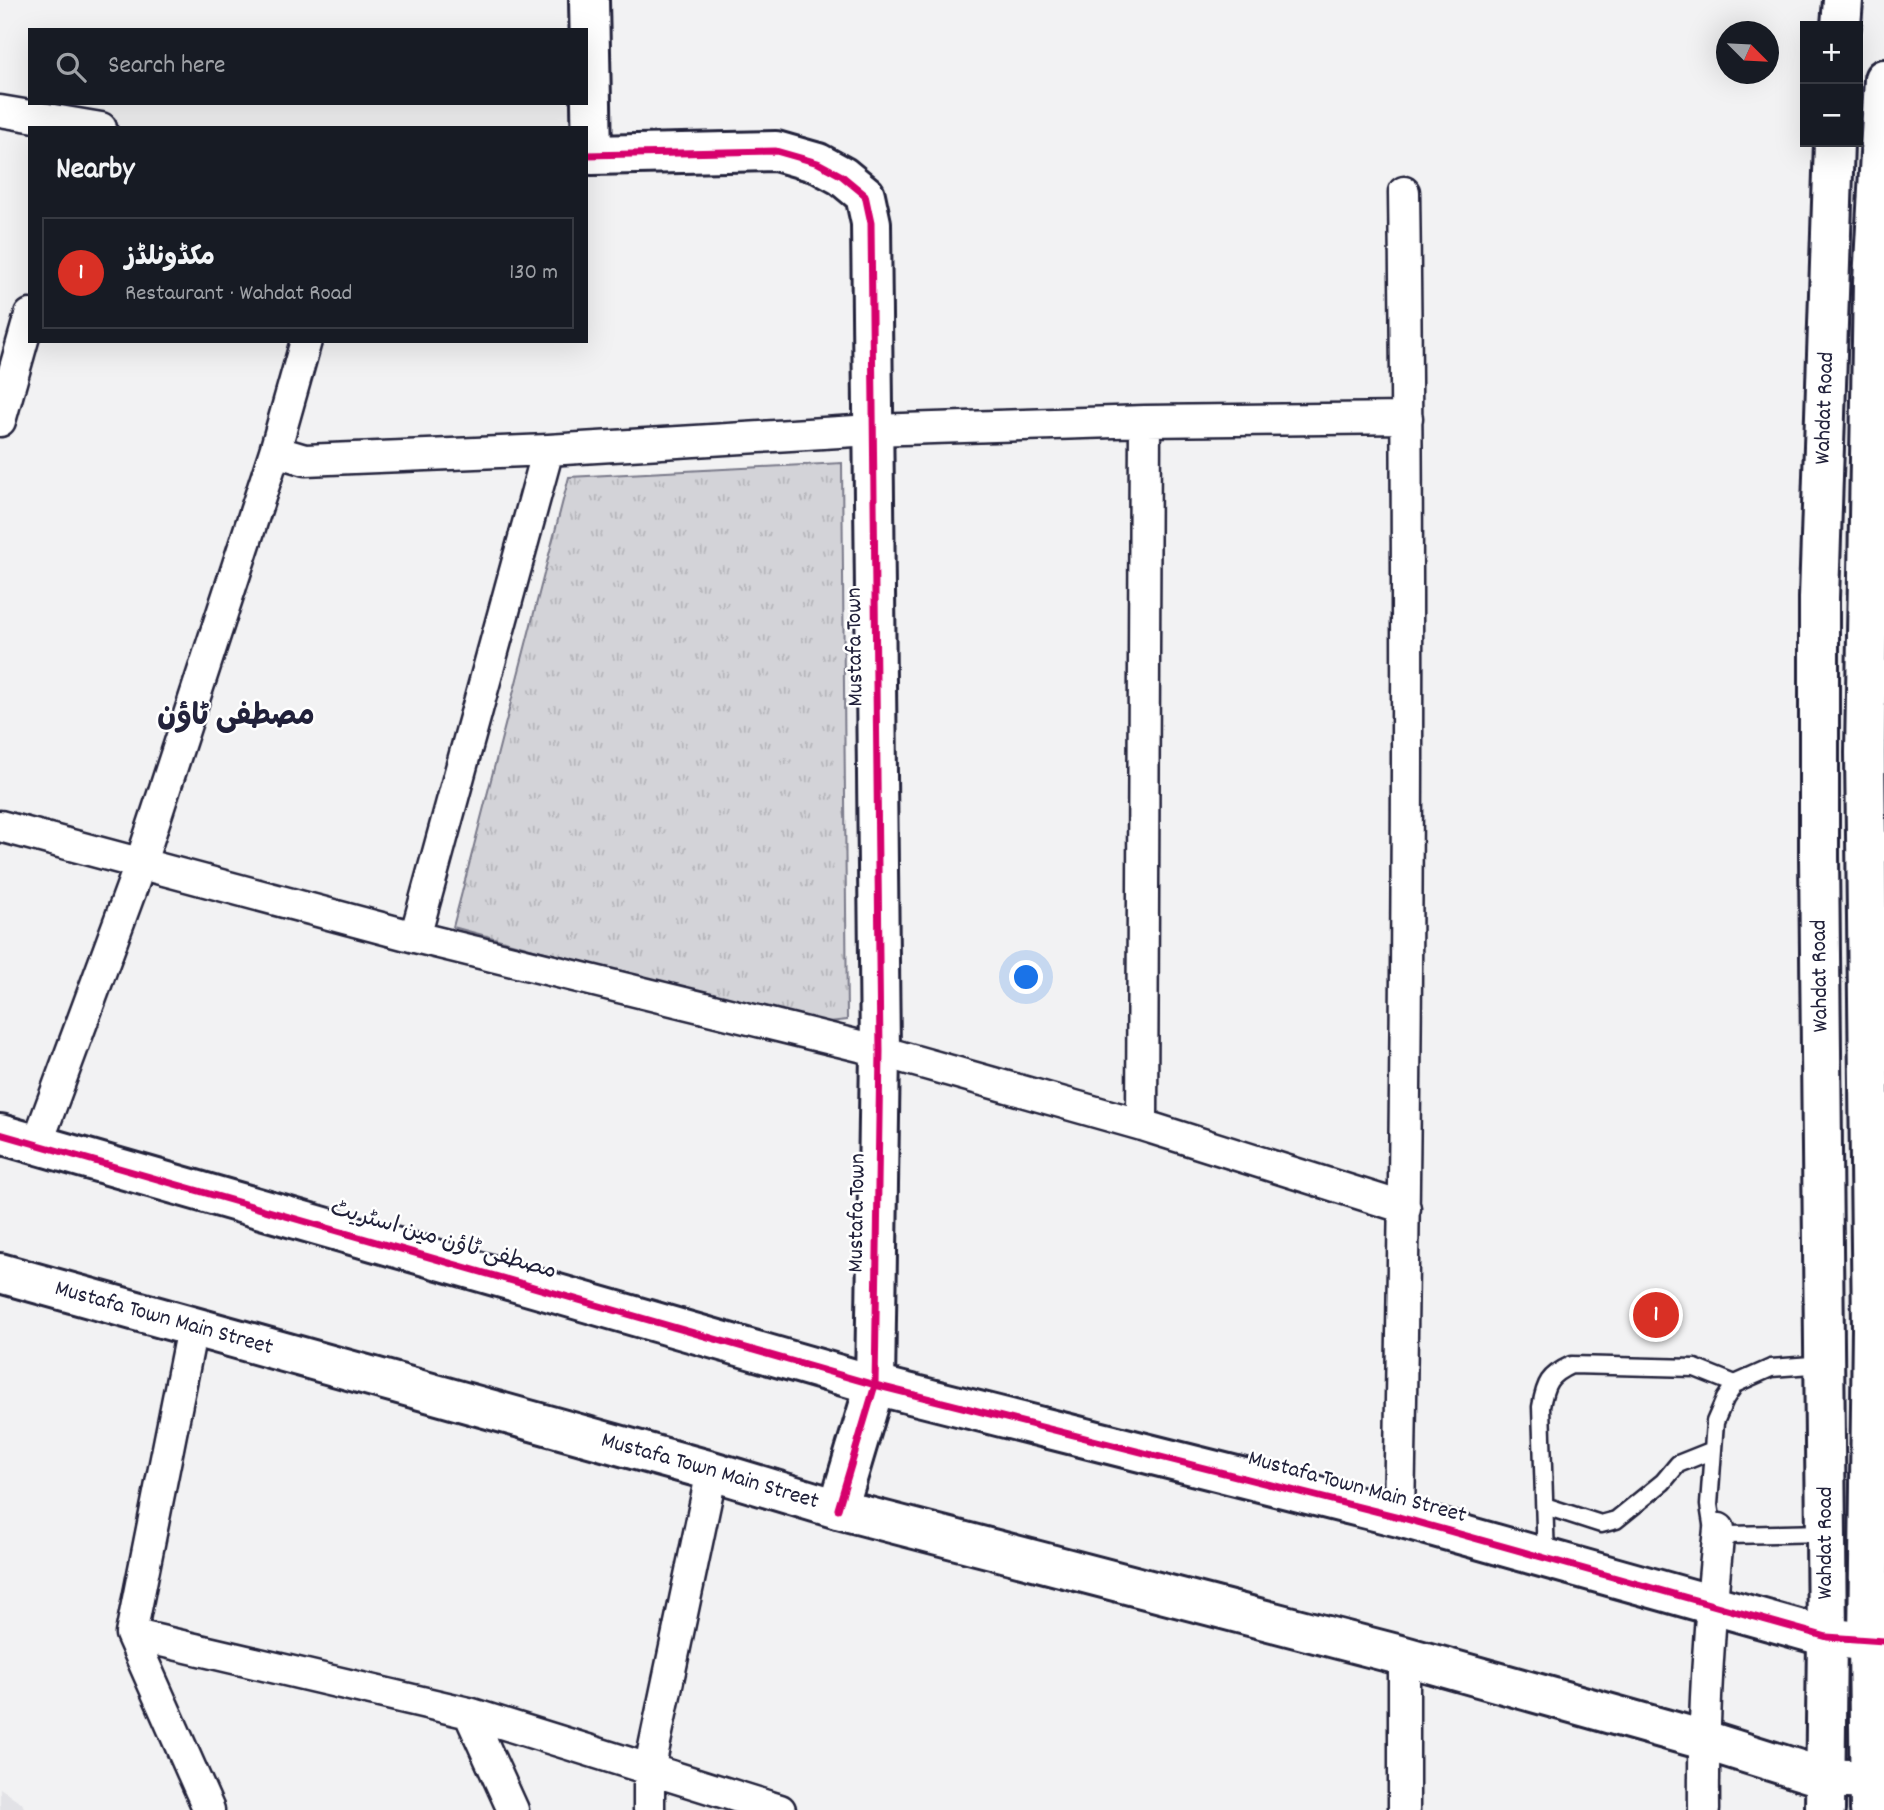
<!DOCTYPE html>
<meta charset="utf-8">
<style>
:root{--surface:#171b24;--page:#242831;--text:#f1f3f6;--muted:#9ea1a6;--line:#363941;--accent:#d93025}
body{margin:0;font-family:Dekko,"Playpen Sans Arabic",sans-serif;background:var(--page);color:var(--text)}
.controls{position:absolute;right:21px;top:21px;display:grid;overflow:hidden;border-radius:0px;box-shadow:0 7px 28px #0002}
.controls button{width:63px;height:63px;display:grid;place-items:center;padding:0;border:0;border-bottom:2px solid var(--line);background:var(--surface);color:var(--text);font:35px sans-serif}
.compass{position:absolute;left:1716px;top:21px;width:63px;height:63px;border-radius:50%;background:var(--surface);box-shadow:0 7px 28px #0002;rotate:114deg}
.you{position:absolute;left:1027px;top:978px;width:24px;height:24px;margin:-18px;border:5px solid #fff;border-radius:50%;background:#1a73e8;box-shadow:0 0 0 10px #1a73e833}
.badge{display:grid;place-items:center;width:46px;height:46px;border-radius:50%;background:var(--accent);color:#fff;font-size:23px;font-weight:700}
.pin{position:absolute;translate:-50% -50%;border:4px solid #fff;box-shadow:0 2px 7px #0006}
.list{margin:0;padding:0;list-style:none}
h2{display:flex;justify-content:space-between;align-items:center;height:91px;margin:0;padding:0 28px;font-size:30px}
h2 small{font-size:23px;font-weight:400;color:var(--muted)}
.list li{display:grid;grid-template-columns:46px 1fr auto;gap:21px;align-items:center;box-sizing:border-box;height:112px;margin:0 14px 14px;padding:0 14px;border:2px solid var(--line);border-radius:0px}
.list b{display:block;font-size:26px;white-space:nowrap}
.list p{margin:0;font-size:23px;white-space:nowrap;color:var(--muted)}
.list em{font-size:23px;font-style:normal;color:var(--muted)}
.icon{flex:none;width:38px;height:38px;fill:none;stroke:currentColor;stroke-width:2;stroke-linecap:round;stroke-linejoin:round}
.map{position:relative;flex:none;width:1884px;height:1810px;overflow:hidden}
.search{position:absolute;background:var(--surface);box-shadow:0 7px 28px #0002;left:28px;top:28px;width:560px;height:77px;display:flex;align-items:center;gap:18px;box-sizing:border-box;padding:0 24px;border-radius:0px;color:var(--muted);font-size:26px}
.panel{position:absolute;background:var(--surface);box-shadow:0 7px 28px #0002;left:28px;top:126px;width:560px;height:217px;border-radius:0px}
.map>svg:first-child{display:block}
.built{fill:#e2e2e6}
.grass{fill:url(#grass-tufts);stroke:#7a7a8a;stroke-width:2}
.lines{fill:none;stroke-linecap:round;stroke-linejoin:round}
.service-casing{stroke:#22223b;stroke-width:21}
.minor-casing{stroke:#22223b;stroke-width:35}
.tertiary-casing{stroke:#22223b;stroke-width:44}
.secondary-casing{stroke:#22223b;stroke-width:44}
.service{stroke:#fff;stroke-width:16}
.minor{stroke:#fff;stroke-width:30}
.tertiary{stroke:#fff;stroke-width:38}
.secondary{stroke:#fff;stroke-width:38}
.cycleway-casing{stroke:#fff;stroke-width:11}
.cycleway{stroke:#d6006c;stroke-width:7}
.labels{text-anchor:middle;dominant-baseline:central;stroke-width:5;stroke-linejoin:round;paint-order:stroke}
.street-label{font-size:23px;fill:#22223b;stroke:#fff}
.district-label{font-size:30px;font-weight:bold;fill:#22223b;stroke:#fff}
</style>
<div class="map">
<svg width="1884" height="1810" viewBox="0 0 1884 1810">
<defs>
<pattern id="grass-tufts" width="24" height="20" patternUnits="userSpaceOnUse" patternTransform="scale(1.75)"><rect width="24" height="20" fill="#d3d3d8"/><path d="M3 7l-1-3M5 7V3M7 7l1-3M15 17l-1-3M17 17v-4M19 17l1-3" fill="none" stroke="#b5b5ba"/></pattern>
</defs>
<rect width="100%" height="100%" fill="#f2f2f3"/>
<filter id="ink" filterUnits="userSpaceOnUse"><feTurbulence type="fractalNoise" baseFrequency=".0143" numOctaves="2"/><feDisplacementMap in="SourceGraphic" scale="14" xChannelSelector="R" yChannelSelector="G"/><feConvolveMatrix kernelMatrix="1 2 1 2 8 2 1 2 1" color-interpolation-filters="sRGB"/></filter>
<g filter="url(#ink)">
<path class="built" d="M 0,1788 L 22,1803 L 25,1810 L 0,1810 Z"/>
<path class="grass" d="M 842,463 L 847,1020 L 811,1024 L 453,927 L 569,477 Z"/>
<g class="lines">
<defs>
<path id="service" d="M 1825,1364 L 1771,1368 L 1735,1384 L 1725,1399 L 1715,1422 L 1709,1505 L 1712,1524 L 1729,1535 L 1826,1533
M 1545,1506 L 1601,1524 L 1616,1520 L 1663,1482 L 1678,1464 L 1713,1450
M 1546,1558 L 1541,1407 C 1545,1383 1549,1375 1571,1365 L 1695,1368 L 1735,1384"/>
<path id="minor" d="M 0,111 L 101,128
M 0,421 L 30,315
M 275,451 L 305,460 L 548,450 L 872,430 L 1145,421 L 1407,418
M 0,826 L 415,937 L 880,1051 L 1142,1125 L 1405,1208
M 415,937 L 548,450
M 1142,1125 L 1145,421
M 37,1144 L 140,865 L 275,451 L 306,341
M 192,1328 L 131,1634 L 209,1810
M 1399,1517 C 1407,1075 1410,633 1404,192
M 131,1634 L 469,1713 L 780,1810
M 469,1713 L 513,1810
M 649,1810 L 649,1771 L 712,1471
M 1404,1810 L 1404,1656
M 1704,1810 C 1703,1716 1709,1622 1719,1529"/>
<g id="tertiary">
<path d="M 589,0 L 592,155 L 776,151 L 818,163 L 842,176 L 865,195 L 871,223 L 880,1051 L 875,1385 L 838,1509"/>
<path d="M 0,1134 L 875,1385 L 1399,1517 L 1827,1637 L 1868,1642"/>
<path id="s1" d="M 0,1273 L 712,1471 L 838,1509 L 1404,1656 L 1704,1740 L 1825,1778 L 1870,1780"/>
</g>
<g id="secondary">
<path d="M 1841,26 L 1843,0"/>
<path id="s2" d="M 1825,1810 L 1827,1637 L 1819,856 L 1819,598 L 1834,142"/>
<path d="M 1870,1810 L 1868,1642 L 1872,1328 L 1865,753 L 1873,282 L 1884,79"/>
</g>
</defs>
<use href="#service" class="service-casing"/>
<use href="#minor" class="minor-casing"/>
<use href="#tertiary" class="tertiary-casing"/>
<use href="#secondary" class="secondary-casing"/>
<use href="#service" class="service"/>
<use href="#minor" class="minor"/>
<use href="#tertiary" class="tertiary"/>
<use href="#secondary" class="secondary"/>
<defs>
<path id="cycleway" d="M 586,155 L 776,151 L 818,163 L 842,176 L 865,195 L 871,223 L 880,1051 L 875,1385 L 838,1509
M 0,1134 L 875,1385 L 1399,1517 L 1827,1637 L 1884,1641"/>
</defs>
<use href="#cycleway" class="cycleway-casing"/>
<use href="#cycleway" class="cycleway"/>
</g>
</g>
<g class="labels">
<g class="street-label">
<text stroke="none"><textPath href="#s2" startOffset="1402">Wahdat Road</textPath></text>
<text transform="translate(856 647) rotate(-91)">Mustafa Town</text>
<text transform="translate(1821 976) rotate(-91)">Wahdat Road</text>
<text transform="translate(858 1213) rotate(-89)">Mustafa Town</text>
<text transform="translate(443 1241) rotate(16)">مصطفی ٹاؤن مین اسٹریٹ</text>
<text stroke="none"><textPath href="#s1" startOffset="170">Mustafa Town Main Street</textPath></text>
<text stroke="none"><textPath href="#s1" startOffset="737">Mustafa Town Main Street</textPath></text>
<text transform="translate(1357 1488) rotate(15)">Mustafa Town Main Street</text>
<text transform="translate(1826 1543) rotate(-90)">Wahdat Road</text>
</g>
<g class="district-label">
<text x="236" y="718">مصطفی ٹاؤن</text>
</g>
</g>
</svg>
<div class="controls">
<button>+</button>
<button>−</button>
</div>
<svg class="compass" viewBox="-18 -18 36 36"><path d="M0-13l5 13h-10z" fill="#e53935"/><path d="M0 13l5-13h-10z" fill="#9ea1a6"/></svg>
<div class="you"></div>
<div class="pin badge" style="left:1656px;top:1315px">1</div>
<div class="search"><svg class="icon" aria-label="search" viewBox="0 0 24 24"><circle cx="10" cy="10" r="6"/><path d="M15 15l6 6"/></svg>Search here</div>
<section class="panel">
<h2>Nearby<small></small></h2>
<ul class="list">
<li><span class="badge">1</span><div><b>مکڈونلڈز</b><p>Restaurant · Wahdat Road</p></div><em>130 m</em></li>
</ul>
</section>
</div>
